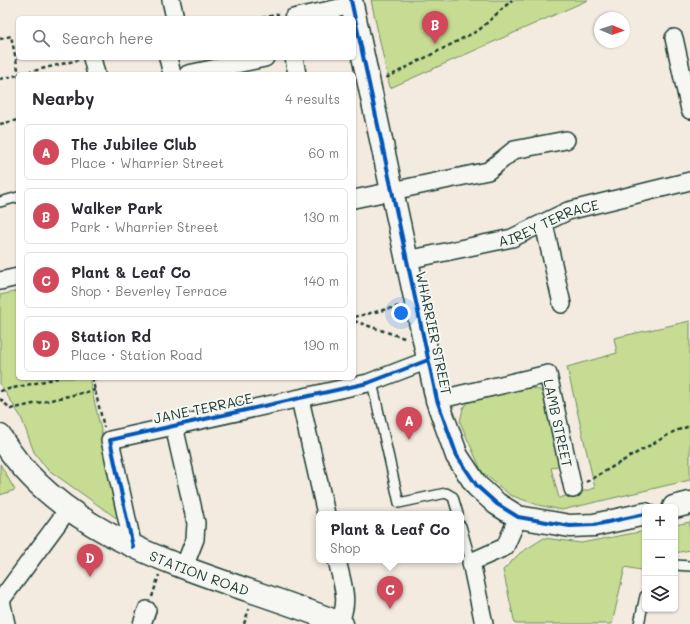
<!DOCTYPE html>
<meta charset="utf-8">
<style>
:root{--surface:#fff;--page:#f2f2f3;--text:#2b2b33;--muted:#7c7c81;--line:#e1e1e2;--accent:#d1495b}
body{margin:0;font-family:Mali,sans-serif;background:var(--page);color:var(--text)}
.controls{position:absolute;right:12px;bottom:12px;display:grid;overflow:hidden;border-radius:6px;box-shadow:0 1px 3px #0004}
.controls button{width:36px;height:36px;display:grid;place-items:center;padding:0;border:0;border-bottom:1px solid var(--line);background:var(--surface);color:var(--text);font:20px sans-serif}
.compass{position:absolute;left:594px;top:12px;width:36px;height:36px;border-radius:50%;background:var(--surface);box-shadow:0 1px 3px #0004;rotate:92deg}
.you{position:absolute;left:401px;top:313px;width:14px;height:14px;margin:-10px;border:3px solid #fff;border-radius:50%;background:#1a73e8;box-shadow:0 0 0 6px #1a73e833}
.badge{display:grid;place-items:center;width:26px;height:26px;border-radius:50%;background:var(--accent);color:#fff;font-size:13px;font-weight:700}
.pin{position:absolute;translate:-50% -33px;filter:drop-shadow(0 1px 2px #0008)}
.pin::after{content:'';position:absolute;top:21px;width:14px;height:12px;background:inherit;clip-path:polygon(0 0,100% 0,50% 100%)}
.popup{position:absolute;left:316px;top:511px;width:148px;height:52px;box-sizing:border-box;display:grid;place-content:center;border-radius:6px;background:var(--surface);filter:drop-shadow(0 1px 3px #0005);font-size:13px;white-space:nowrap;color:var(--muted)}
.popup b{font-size:15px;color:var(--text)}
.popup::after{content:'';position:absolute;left:50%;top:100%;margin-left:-8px;border:8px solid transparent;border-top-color:var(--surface)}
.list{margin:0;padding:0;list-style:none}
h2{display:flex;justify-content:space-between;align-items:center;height:52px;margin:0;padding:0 16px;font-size:17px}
h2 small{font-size:13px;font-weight:400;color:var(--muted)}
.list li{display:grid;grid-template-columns:26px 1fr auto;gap:12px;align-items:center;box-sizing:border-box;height:56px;margin:0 8px 8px;padding:0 8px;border:1px solid var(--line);border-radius:6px}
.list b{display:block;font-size:15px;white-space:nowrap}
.list p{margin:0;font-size:13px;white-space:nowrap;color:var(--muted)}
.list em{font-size:13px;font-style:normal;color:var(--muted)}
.icon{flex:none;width:22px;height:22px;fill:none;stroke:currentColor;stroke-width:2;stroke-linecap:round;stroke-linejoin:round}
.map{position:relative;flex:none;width:690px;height:624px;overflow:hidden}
.search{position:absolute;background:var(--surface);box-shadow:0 1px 3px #0004;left:16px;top:16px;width:340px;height:44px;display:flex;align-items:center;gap:10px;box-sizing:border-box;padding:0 14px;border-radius:6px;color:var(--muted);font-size:15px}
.panel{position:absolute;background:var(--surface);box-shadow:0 1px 3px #0004;left:16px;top:72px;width:340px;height:308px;border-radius:6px}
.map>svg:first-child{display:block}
.green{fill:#c5dc92;stroke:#728c63}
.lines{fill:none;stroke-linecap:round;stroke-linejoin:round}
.service-casing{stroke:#1f3d34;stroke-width:12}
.minor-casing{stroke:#1f3d34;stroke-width:20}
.tertiary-casing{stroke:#1f3d34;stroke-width:25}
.primary-casing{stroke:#1f3d34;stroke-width:25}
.path{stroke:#1f3d34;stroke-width:2.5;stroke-dasharray:4 3;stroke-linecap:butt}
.service{stroke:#f6f6f2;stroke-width:9}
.minor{stroke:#f6f6f2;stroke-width:17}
.tertiary{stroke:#f6f6f2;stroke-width:22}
.primary{stroke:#f6f6f2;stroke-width:22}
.cycleway-casing{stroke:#f6f6f2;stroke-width:6}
.cycleway{stroke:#0057b8;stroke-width:4}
.labels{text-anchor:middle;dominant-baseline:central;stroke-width:4;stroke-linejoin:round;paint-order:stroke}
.street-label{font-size:14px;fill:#1f3d34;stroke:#f6f6f2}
</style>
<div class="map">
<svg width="690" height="624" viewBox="0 0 690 624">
<rect width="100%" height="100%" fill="#f3ebe0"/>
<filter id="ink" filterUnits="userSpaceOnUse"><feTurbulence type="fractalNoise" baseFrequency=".025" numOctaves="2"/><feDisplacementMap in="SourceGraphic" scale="8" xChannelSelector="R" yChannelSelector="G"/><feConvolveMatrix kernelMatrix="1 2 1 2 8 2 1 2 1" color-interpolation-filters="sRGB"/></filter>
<g filter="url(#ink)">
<path class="green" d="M 371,0 L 588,0 L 390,88 Z
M 18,291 L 18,378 L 89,378 L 122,522 L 47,469 L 34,452 L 21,417 L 0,384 L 0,295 Z
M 690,321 L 690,480 L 562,510 L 538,505 L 510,495 L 482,472 L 460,422 L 463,408 L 472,398 L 532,388 L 540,390 L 545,396 L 560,465 L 551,468 L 559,498 L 595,488 L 567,367 L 617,353 L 614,338 Z
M 0,464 L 15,490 L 0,495 Z
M 690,522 L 690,550 L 675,553 L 675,525 Z
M 645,531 L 645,571 L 625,567 L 612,624 L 515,624 L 503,570 L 520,553 L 544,538 L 581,543 Z"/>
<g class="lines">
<defs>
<path id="service" d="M 0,202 L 18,197
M 372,382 L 399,503 L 446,493 L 453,497 L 458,514
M 461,526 L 471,562
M 675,565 L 690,566
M 639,624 L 645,596"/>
<g id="minor">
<path d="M 171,0 L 175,18"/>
<path d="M 293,18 L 353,5"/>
<path d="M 674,38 L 690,110"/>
<path d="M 92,58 L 96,74"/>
<path d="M 168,58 L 172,74"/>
<path d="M 294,58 L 297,74"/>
<path d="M 188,74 L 265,58"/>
<path d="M 354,199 L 488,171 L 514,150 L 566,140"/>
<path d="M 544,224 L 562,304"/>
<path id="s1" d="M 407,260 L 512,238 L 568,211 L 690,181"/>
<path d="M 0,281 L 18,277"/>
<path d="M 300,399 L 326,514"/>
<path id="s2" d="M 437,400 L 548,374 L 573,489"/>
<path d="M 174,426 L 196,523 L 195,539 L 184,567"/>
<path d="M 133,547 L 110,440 L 368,383 L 428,360"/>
<path d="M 337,560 C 342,584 351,602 338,624"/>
<path d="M 1,600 L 69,508"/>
<path d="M 1,600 L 6,624"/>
<path d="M 142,624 L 147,610"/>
<path d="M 484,624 L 471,562 L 505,547 L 518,517"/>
</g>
<path id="tertiary" d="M 351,0 L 437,400 L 457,456 L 477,486 L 497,504 L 518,517 L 570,526 L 594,525 L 645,514
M 674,507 L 690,503"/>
<g id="primary">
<path id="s3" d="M 0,436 C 68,551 229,577 342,624"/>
</g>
</defs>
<use href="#service" class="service-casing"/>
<use href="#minor" class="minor-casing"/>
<use href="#tertiary" class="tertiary-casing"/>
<use href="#primary" class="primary-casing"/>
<path class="path" d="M 262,18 L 279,14
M 0,39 L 11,36 L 19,74
M 21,74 L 78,60
M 386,78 L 479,30 L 512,0
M 0,79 L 18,75
M 0,124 L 18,120
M 354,317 L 400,306
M 354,321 L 407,339
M 92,378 L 104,427
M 93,379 L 99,378
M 0,391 L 58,378
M 0,399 L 11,409 L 95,390
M 586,482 L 675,431 L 690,426
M 152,597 L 159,575
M 244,624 L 249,609"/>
<use href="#service" class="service"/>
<use href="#minor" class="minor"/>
<use href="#tertiary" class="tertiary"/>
<use href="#primary" class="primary"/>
<defs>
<path id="cycleway" d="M 351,0 L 437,400 L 457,456 L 477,486 L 497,504 L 518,517 L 570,526 L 594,525 L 645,514
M 133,547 L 110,440 L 368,383 L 428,360"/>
</defs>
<use href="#cycleway" class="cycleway-casing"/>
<use href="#cycleway" class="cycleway"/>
</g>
</g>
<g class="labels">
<g class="street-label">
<text stroke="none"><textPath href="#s1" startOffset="147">AIREY TERRACE</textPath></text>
<text transform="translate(434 333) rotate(78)">WHARRIER STREET</text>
<text transform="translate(203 408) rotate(-12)">JANE TERRACE</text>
<text stroke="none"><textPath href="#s2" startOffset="164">LAMB STREET</textPath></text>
<text stroke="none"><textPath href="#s3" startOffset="247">STATION ROAD</textPath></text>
</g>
</g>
</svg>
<div class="controls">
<button>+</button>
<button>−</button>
<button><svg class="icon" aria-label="layers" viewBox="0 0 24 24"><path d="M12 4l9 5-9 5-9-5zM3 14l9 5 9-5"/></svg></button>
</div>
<svg class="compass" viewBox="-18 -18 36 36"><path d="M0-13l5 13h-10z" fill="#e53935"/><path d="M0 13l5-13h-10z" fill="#7c7c81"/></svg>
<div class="you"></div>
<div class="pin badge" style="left:409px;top:440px">A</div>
<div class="pin badge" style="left:435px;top:44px">B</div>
<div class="pin badge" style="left:390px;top:609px">C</div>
<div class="popup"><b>Plant &amp; Leaf Co</b>Shop</div>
<div class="pin badge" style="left:90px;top:577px">D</div>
<div class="search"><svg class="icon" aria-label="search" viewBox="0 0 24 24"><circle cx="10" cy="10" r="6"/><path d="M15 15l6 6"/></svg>Search here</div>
<section class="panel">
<h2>Nearby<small>4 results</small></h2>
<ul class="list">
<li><span class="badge">A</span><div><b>The Jubilee Club</b><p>Place · Wharrier Street</p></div><em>60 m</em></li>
<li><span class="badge">B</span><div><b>Walker Park</b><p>Park · Wharrier Street</p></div><em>130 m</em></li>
<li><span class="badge">C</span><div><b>Plant &amp; Leaf Co</b><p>Shop · Beverley Terrace</p></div><em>140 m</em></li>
<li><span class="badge">D</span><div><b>Station Rd</b><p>Place · Station Road</p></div><em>190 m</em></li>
</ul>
</section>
</div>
